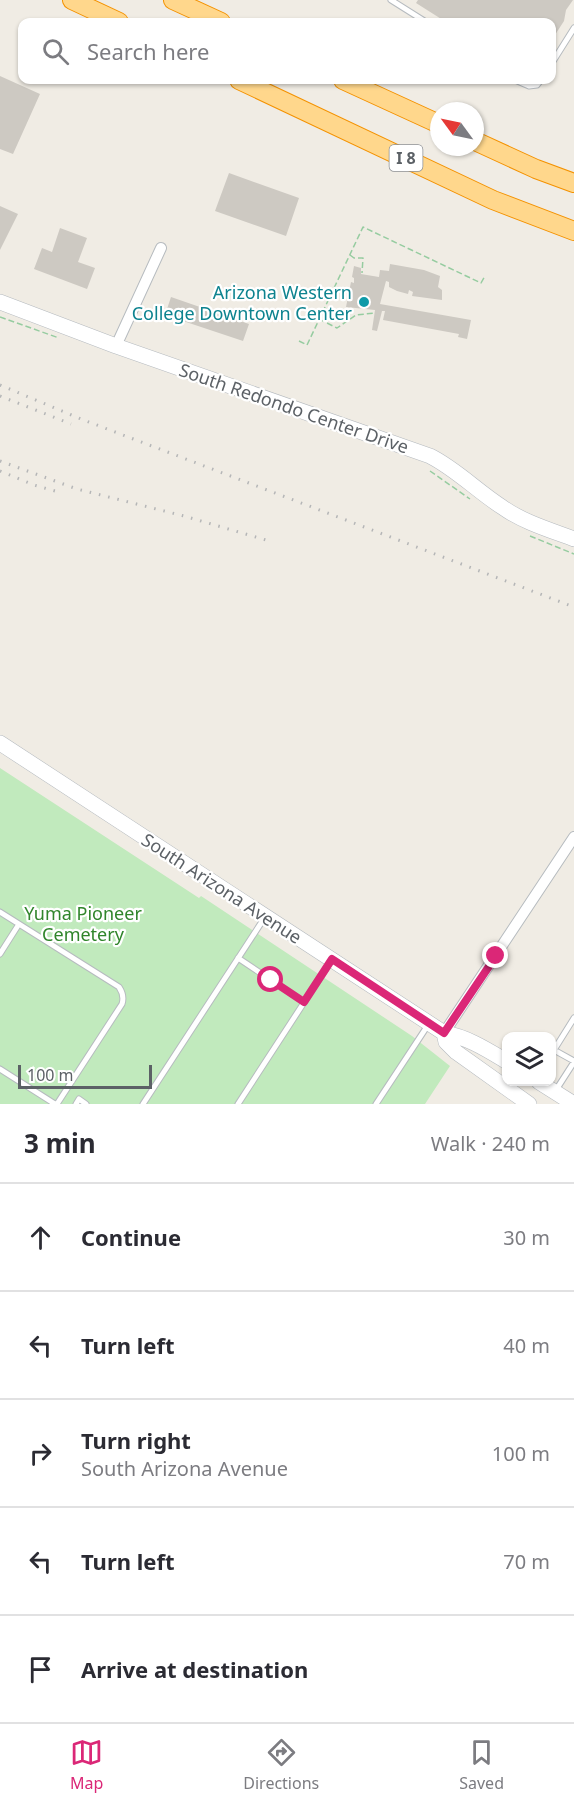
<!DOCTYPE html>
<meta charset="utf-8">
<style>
:root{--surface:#fff;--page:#f7f7f7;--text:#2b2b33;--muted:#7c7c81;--line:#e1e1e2;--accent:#db2777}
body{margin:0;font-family:"Noto Sans",sans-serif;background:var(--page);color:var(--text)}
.controls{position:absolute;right:18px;bottom:18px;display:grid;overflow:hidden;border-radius:12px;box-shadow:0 2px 4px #0004}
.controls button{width:54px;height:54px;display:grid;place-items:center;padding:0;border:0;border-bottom:2px solid var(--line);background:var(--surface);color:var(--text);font:30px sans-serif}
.compass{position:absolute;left:430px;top:102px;width:54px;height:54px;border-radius:50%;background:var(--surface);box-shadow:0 2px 4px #0004;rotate:303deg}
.scale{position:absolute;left:18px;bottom:15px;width:134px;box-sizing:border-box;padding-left:6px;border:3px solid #5c6166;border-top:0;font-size:16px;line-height:21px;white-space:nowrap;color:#5c6166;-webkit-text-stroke:4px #fff;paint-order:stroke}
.stop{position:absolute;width:18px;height:18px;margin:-14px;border:4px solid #db2777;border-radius:50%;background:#fff}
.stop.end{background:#db2777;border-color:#fff;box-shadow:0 2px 6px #0008}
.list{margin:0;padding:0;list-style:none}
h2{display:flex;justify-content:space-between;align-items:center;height:78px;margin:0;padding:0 24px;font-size:26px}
h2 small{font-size:20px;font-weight:400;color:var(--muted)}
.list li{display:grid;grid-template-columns:39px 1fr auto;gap:18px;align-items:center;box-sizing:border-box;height:108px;padding:0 24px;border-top:2px solid var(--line)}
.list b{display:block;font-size:22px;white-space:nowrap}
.list p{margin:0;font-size:20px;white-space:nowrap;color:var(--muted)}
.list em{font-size:20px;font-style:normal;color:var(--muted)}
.icon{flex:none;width:33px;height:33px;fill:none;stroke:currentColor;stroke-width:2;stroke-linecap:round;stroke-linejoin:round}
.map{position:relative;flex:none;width:574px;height:1104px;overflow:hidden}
.search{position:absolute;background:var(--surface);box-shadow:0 2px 4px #0004;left:18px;right:18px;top:18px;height:66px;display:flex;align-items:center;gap:15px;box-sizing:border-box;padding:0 21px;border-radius:12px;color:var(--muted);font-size:22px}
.sheet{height:618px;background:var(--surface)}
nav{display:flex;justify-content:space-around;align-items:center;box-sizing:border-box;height:84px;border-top:2px solid var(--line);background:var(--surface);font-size:16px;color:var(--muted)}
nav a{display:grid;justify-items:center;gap:3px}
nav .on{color:var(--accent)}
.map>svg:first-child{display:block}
.green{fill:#c1eabd}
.building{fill:#cdc9c2}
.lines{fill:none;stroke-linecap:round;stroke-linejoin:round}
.lane-casing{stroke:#b6bbbf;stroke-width:7}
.street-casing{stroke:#b6bbbf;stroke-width:12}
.secondary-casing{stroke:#b5babf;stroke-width:16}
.highway-casing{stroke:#f49200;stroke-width:20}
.path{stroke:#96cca0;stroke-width:1.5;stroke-dasharray:6 3;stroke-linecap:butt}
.lane{stroke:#fff;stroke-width:5}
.street{stroke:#fff;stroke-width:10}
.secondary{stroke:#fff;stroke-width:15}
.highway{stroke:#ffd78c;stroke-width:18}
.rail{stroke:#b5b6b7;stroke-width:3;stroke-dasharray:1.5 8;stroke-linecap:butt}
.route{stroke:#db2777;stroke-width:8}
.culture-dot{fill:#0f9aa8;stroke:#fff;stroke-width:2}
.labels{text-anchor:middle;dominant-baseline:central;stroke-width:4.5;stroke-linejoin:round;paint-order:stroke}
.shield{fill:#fff;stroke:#8d9094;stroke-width:1.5}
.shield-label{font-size:16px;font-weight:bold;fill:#5c6166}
.culture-label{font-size:18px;fill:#0d838f;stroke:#fff;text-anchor:end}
.street-label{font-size:18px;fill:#5c6166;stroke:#fff}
.park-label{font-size:18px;fill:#30852b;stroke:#fff}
</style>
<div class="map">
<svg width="574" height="1104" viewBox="0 0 574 1104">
<rect width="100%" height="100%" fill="#f0ece4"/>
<path class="green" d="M 0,768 L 199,898 L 201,896 L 412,1036 L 450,1066 L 425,1104 L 0,1104 Z"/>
<path class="building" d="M 418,0 L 573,0 L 566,10 L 564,21 L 553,38 L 552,37 L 552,22 L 446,22 L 416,3 Z
M 0,76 L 40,94 L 13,154 L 0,149 Z
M 229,173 L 299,198 L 286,236 L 215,211 Z
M 0,206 L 18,214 L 0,250 Z
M 60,228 L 87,238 L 78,262 L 95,268 L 87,289 L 34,269 L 42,248 L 52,252 Z
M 390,264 L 424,270 L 440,276 L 438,287 L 442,290 L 442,300 L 412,296 L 413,292 L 409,290 L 408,294 L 397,291 L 389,287 L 389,282 L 386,281 L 380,304 L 471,320 L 467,339 L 458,337 L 459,334 L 383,320 L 385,311 L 382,311 L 377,331 L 372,330 L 375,310 L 346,307 L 351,282 L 354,283 L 354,278 L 352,277 L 354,266 L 361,268 L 361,274 L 379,277 L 380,270 L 389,271 Z
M 171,297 L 249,324 L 243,341 L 165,315 Z"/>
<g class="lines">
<defs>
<path id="lane" d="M 391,0 L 426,22
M 552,63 L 574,28
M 515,80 L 529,86 L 537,85 L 541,80
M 0,912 L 119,987 C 123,993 124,998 122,1004 L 57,1104
M 0,954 L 19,924
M 238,958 L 304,1002
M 574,1018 L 554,1050 L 574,1061
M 0,1069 L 55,1104
M 556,1090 L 574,1062
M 76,1104 L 79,1099 L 86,1104
M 143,1104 L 265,917
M 238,1104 L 331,961
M 376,1104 L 428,1025"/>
<path id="street" d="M 116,346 L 161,248
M 444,1033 L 574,837"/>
<path id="secondary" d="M 0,302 L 116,346 L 430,456 C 456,469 477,491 502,507 C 523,522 550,530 574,539
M 0,743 L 444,1033 C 467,1037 486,1049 506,1061
M 444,1033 L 446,1042 L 456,1052 L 529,1104
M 539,1082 L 574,1104"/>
<path id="highway" d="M 72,0 L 119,22
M 173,0 L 221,22
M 239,80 L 493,200 L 574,231
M 343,80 L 439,124
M 475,141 L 536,169 L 574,183"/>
</defs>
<use href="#lane" class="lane-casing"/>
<use href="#street" class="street-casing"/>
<use href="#secondary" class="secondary-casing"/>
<use href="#highway" class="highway-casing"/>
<path class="path" d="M 350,255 L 354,258 L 363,258 L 362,273
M 0,317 L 59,338
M 319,319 L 337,328 L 356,315 L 374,313
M 299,341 L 307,345 L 363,227 L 481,283 L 485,276
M 430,471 L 470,499
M 530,536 L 574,554"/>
<use href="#lane" class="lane"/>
<use href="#street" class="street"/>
<use href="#secondary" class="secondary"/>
<use href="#highway" class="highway"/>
<path class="rail" d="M 0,385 L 81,419 L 574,607
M 0,396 L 71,424
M 0,461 L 77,489 L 184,516 L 266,540
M 0,471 L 34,485 L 55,491"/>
</g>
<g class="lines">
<path class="route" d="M 271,980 L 304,1002 L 332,959 L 444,1033 L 496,956"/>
</g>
<circle class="culture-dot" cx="364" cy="302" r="6"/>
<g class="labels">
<rect class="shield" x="389.5" y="145" width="33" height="26" rx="4.5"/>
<g class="shield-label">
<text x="406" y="158">I 8</text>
</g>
<g class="culture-label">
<text x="352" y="292">Arizona Western<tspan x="352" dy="21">College Downtown Center</tspan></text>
</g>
<g class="street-label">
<text transform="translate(294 408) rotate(19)">South Redondo Center Drive</text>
<text transform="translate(222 888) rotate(33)">South Arizona Avenue</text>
</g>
<g class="park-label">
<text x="83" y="913">Yuma Pioneer<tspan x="83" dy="21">Cemetery</tspan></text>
</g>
</g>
</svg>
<div class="controls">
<button><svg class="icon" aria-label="layers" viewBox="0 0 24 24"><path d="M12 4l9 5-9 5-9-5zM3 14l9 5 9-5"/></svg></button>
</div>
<svg class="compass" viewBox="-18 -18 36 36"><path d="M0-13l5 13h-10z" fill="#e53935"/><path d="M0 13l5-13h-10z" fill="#7c7c81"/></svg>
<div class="scale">100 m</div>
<div class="stop" style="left:271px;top:980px"></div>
<div class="stop end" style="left:496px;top:956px"></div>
<div class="search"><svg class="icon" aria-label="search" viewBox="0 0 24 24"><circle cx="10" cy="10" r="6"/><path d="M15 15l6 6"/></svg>Search here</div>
</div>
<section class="sheet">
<h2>3 min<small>Walk · 240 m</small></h2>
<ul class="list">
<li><svg class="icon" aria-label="ahead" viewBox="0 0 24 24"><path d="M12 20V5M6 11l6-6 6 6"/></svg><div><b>Continue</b></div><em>30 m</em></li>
<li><svg class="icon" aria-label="left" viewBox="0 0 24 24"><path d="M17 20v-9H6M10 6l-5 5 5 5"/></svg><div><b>Turn left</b></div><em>40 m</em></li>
<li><svg class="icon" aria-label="right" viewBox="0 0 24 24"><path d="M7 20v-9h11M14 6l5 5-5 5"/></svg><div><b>Turn right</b><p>South Arizona Avenue</p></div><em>100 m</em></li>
<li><svg class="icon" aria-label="left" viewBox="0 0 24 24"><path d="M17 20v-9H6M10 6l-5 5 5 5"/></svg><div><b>Turn left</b></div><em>70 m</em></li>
<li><svg class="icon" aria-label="arrive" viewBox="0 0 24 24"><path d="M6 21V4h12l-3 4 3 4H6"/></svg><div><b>Arrive at destination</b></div></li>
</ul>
</section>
<nav>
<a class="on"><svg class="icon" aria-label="map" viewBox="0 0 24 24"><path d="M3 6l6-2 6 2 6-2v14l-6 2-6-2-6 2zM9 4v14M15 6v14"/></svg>Map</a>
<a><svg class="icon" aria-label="directions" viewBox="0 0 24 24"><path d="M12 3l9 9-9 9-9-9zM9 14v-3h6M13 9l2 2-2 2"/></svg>Directions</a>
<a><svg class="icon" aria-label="saved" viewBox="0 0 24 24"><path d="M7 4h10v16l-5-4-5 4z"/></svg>Saved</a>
</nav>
